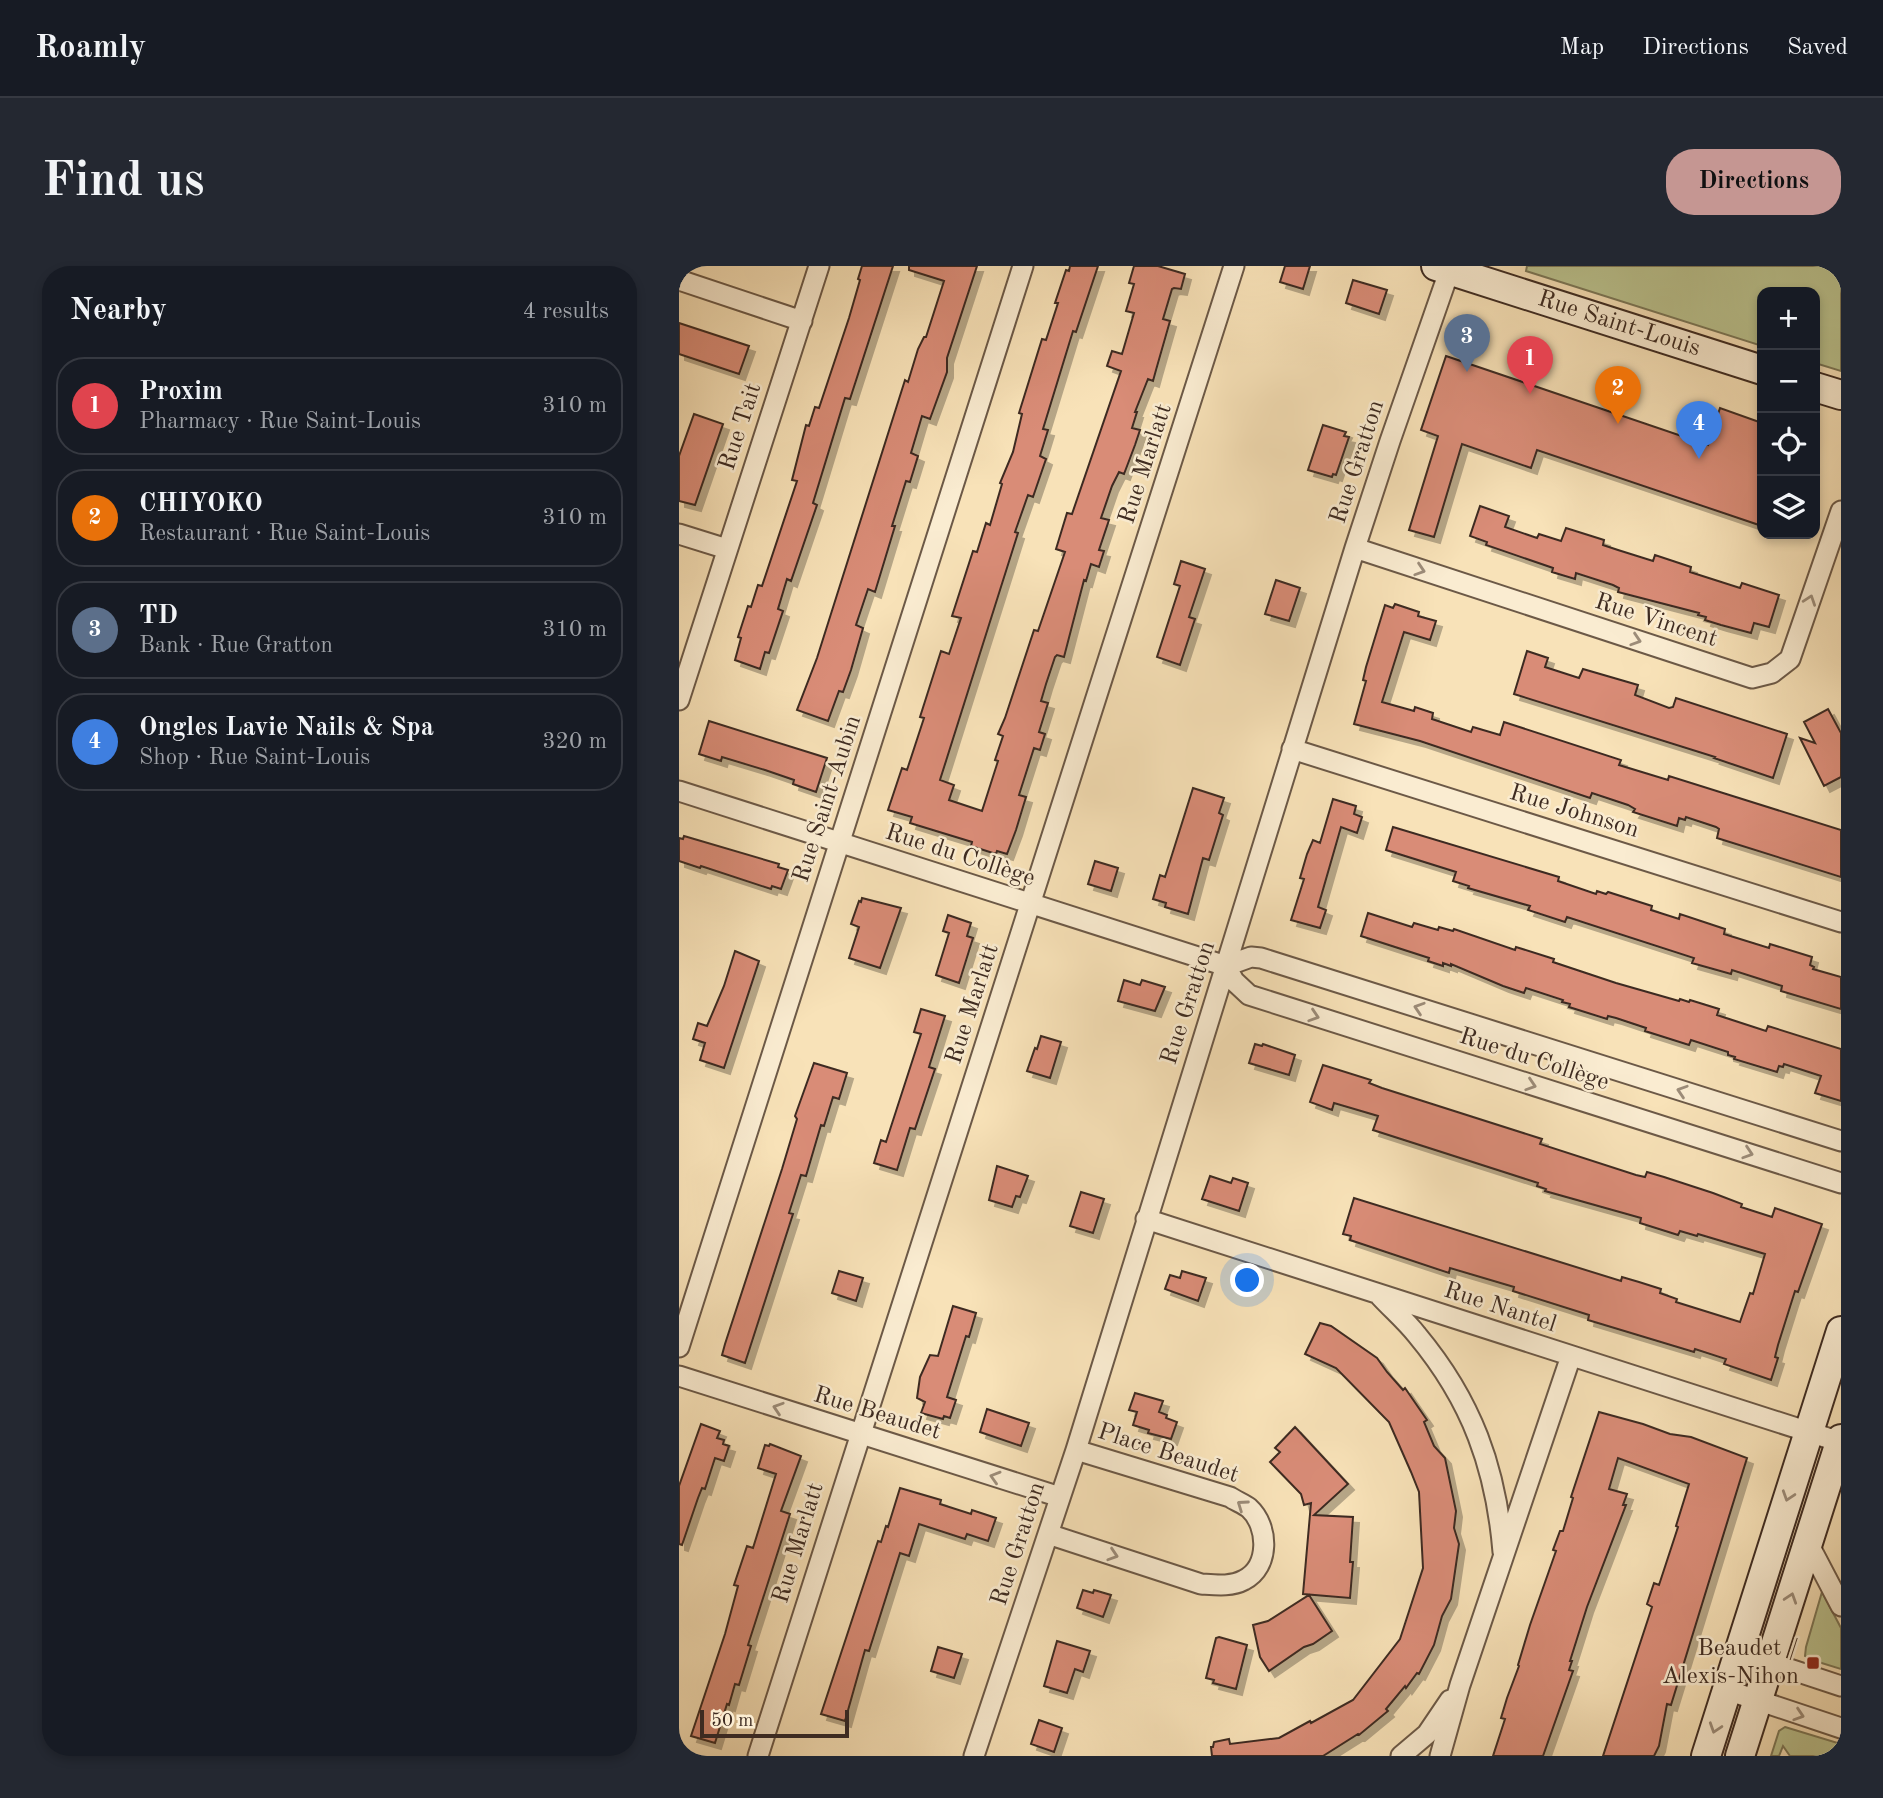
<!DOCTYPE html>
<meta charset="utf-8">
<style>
:root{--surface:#171b24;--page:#242831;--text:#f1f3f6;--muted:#9ea1a6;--line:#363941;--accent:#c59692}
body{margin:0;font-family:"Old Standard TT",serif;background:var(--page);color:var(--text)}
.controls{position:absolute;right:21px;top:21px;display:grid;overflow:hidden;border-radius:14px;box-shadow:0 4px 10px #0003}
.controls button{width:63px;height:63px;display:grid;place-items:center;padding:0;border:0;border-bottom:2px solid var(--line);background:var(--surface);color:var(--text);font:35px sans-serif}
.scale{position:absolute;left:21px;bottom:18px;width:149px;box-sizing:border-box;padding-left:7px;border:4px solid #3e2b21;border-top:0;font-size:19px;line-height:24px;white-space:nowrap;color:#3e2b21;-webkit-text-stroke:5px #faecd1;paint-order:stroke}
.you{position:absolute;left:569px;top:1015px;width:24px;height:24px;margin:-18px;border:5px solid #fff;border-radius:50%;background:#1a73e8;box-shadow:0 0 0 10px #1a73e833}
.badge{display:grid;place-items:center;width:46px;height:46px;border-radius:50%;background:var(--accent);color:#fff;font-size:23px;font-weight:700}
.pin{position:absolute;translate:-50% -58px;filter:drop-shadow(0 2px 4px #0008)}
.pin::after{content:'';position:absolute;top:37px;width:24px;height:21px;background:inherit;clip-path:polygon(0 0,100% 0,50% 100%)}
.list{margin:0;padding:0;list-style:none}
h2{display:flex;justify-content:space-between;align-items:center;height:91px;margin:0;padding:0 28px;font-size:30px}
h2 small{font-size:23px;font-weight:400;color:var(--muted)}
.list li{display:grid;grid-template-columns:46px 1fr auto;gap:21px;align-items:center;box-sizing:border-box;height:98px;margin:0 14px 14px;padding:0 14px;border:2px solid var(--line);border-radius:28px}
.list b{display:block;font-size:26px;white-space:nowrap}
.list p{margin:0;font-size:23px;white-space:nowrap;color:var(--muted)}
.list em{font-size:23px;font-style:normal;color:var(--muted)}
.icon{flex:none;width:38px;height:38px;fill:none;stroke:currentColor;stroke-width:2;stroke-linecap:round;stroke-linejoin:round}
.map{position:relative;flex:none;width:1162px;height:1490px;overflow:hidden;border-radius:28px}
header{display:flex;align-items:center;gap:42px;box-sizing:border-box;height:98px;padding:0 35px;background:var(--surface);border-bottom:2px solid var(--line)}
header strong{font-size:33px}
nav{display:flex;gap:38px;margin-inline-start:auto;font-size:24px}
.intro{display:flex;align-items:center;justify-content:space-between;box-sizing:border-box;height:168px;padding:0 42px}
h1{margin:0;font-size:49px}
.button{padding:18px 32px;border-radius:28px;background:var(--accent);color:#111;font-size:24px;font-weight:700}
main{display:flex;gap:42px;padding:0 42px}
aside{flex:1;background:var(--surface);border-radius:28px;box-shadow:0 4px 10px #0003}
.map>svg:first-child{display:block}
.green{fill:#bbc490;stroke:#7c7858;stroke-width:2}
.building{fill:#d98c77;stroke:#3e2b21;stroke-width:2;filter:url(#shadow)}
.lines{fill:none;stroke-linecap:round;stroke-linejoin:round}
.street-casing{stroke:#6c5947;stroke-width:23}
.secondary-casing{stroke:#3e2b21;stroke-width:32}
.street{stroke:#faecd1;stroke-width:19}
.secondary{stroke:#faecd1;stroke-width:28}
.oneway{stroke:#9c8c79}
.poi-dot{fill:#8f2418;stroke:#faecd1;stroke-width:2.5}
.labels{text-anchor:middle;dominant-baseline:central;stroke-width:5;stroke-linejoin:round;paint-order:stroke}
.street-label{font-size:24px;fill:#3e2b21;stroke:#faecd1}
.poi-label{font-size:24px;fill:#3e2b21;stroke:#faecd1;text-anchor:end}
</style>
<header>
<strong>Roamly</strong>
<nav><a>Map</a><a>Directions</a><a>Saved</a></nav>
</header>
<div class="intro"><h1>Find us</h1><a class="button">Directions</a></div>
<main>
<aside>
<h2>Nearby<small>4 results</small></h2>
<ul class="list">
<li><span class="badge" style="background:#e0444e">1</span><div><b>Proxim</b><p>Pharmacy · Rue Saint-Louis</p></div><em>310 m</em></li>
<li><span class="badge" style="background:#e8710a">2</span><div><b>CHIYOKO</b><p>Restaurant · Rue Saint-Louis</p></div><em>310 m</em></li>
<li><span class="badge" style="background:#5c6f8a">3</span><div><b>TD</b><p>Bank · Rue Gratton</p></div><em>310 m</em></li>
<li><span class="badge" style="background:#3f7fe0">4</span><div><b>Ongles Lavie Nails &amp; Spa</b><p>Shop · Rue Saint-Louis</p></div><em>320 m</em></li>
</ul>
</aside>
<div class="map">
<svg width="1162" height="1490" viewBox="0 0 1162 1490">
<defs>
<filter id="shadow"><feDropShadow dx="6" dy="6" stdDeviation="0" flood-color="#0004"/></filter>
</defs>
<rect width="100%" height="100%" fill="#f8e2b8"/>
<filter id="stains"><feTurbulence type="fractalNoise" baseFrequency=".00286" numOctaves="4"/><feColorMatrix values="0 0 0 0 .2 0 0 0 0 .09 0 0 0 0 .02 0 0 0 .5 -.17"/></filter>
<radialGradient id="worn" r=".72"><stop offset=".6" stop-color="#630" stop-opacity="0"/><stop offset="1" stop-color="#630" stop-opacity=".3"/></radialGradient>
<path class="green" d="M 848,0 L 1162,0 L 1162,105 L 1136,97 L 1136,26 L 1083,26 L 1083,80 L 847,5 Z
M 1143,1326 L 1162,1362 L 1162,1403 L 1133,1394 L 1126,1390 L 1127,1381 Z
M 1106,1461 L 1162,1478 L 1162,1482 L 1147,1490 L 1111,1490 L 1104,1480 L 1100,1490 L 1092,1490 L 1100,1465 Z"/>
<path class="building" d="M 183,0 L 214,0 L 171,133 L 166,132 L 134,237 L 138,239 L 112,315 L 108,313 L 99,343 L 104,345 L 90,387 L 86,386 L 81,403 L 56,394 L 62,372 L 59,371 L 69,340 L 72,341 L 79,319 L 83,320 L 118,215 L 113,214 L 127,159 L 130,160 L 136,141 L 140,142 L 170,52 L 181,14 L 179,13 Z
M 230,0 L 298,0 L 268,92 L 268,106 L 251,153 L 243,150 L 232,187 L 239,190 L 231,216 L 227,215 L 213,260 L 216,260 L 196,326 L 189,323 L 177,359 L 184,362 L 172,404 L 164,426 L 160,425 L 149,455 L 118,444 L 138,392 L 226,114 L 229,116 L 239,83 L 245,71 L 247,71 L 265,15 L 230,4 Z
M 391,0 L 419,0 L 397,66 L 394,65 L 364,163 L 369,164 L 361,190 L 367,193 L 354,231 L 349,229 L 336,266 L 339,267 L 261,514 L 275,519 L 270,534 L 303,545 L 319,495 L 316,494 L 324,470 L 319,468 L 326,452 L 355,364 L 359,365 L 386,286 L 377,283 L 388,247 L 393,248 L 442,105 L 428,100 L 433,85 L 443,88 L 455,47 L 447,45 L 455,18 L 450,17 L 455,0 L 479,0 L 506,8 L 502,23 L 495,22 L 493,23 L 484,53 L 491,55 L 477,104 L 474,115 L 469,113 L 456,146 L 458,146 L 453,162 L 461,164 L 456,179 L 445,208 L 440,206 L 433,220 L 422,252 L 430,254 L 420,284 L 425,285 L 420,301 L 412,298 L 407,315 L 405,314 L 385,391 L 378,389 L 376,391 L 367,418 L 362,435 L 369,437 L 360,466 L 366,468 L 361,484 L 355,482 L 340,529 L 347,531 L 337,564 L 328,588 L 318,585 L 317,588 L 292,580 L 293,576 L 231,557 L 233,551 L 209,544 L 223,502 L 228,504 L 245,452 L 241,451 L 262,385 L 270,388 L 282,352 L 273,350 L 294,285 L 298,286 L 307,257 L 311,259 L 323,218 L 321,217 L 334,186 L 343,148 L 340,147 L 363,73 L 367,74 L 379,37 L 376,37 L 387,4 L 390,5 Z
M 606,0 L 631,0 L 624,23 L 601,16 Z
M 674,14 L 708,24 L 700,48 L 667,37 Z
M 0,57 L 70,80 L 60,108 L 0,88 Z
M 767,90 L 1029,179 L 1041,142 L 1083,157 L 1083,260 L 858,184 L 852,202 L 783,178 L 755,271 L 730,264 L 759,170 L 742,164 Z
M 15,148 L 44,158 L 16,239 L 0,235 L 0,190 Z
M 644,159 L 667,166 L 665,170 L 670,171 L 657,209 L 654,208 L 653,211 L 629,204 Z
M 801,240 L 830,250 L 826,261 L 858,272 L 860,268 L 882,275 L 887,262 L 925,274 L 924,279 L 939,284 L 974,295 L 976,289 L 1012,301 L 1011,306 L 1061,322 L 1063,317 L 1100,329 L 1090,361 L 1075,357 L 1072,367 L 1042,359 L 1026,354 L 1027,351 L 1019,349 L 1020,347 L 939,326 L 940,322 L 934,319 L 897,307 L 896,313 L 873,306 L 874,302 L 807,279 L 808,276 L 791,270 Z
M 502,295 L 526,303 L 510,351 L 516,353 L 501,399 L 478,391 L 501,320 L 495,318 Z
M 597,314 L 621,322 L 610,355 L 586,348 Z
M 716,338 L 740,346 L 739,350 L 757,355 L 751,374 L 725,366 L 703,436 L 735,445 L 736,441 L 754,447 L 753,453 L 792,466 L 794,461 L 821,469 L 825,456 L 942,494 L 940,499 L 989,514 L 990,510 L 1162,564 L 1162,611 L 1038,572 L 1040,563 L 1037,561 L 1007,551 L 1006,554 L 1000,552 L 998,560 L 954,546 L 956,543 L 949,539 L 913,527 L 911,532 L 741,475 L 675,458 L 687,415 L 684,414 L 687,401 L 706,339 L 714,342 Z
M 848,385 L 869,392 L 866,401 L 900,412 L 904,403 L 959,419 L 956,429 L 990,442 L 994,441 L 997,432 L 1108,468 L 1094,512 L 1035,492 L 1036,491 L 835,428 Z
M 1149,443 L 1162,467 L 1162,511 L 1145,520 L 1121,472 L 1136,477 L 1125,456 Z
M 30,455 L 148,492 L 137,526 L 114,518 L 115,514 L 86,504 L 43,491 L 42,495 L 20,488 Z
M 514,522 L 545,532 L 540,547 L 544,549 L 530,594 L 524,592 L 509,648 L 486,641 L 487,637 L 474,633 L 481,609 L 486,611 Z
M 654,533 L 677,540 L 675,548 L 683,551 L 678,567 L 662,561 L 639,641 L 647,644 L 641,662 L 612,654 L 625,613 L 621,612 L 628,588 L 634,574 L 641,577 Z
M 714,561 L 880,611 L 879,615 L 917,628 L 918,625 L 927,628 L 929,626 L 973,640 L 972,644 L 1000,653 L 1001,648 L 1046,663 L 1045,668 L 1090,682 L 1091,678 L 1133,691 L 1131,699 L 1135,701 L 1134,703 L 1162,711 L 1162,743 L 1102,725 L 1103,720 L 1053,704 L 1052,708 L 1013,697 L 1015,692 L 888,651 L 886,656 L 849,644 L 851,640 L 789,622 L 790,620 L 774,615 L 777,606 L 707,584 Z
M 5,570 L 100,598 L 99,601 L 109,604 L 102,623 L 93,620 L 92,623 L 22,600 L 21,602 L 0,595 L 0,572 L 4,573 Z
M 416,595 L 439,602 L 432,625 L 409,618 Z
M 183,632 L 222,642 L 201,702 L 170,692 L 180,661 L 172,658 L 180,635 L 182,636 Z
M 689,647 L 733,661 L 735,657 L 759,664 L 760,661 L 774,665 L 775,663 L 836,684 L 837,681 L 875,693 L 874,696 L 937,717 L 1000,735 L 1001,733 L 1010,736 L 1011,734 L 1040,743 L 1038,749 L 1087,765 L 1089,760 L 1162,783 L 1162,835 L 1136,827 L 1142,810 L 1105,798 L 1104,801 L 1100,800 L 1098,806 L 1055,793 L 1056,791 L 1049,789 L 1049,786 L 1012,774 L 1010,779 L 966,765 L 967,762 L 937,752 L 929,750 L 928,753 L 890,741 L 891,738 L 883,736 L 884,734 L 847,722 L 845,727 L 824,720 L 772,698 L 772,700 L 764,697 L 764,700 L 749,695 L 750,692 L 682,670 Z
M 269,649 L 292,657 L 288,670 L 294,672 L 280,717 L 257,709 L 270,667 L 264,665 Z
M 56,685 L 80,695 L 45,802 L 21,794 L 26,777 L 14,773 L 19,757 L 28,760 L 45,720 Z
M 445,714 L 461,719 L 463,714 L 486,721 L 476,745 L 439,735 Z
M 242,743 L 266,750 L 250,801 L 256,803 L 236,863 L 231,862 L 218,904 L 195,897 L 202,874 L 207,876 L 242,768 L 235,766 Z
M 362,770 L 382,776 L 371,812 L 348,805 L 356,782 L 358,783 Z
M 576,778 L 583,780 L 584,778 L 616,789 L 610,809 L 570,797 Z
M 135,797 L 168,807 L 160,833 L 154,831 L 145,860 L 142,859 L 127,910 L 122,909 L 110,947 L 114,948 L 66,1097 L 43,1089 L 46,1078 L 103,903 L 118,853 L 116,850 Z
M 644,799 L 692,814 L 690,817 L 703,822 L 863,873 L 861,878 L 957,909 L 966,911 L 968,906 L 985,911 L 1034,927 L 1063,938 L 1062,941 L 1093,951 L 1096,942 L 1143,958 L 1119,1026 L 1116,1025 L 1099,1079 L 1096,1091 L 1099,1092 L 1092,1114 L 1045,1098 L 1047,1093 L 1016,1083 L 1015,1086 L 909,1054 L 910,1049 L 834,1025 L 835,1021 L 771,1002 L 770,1007 L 671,974 L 672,970 L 664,968 L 675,932 L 942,1015 L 943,1011 L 960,1016 L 982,1023 L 981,1027 L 998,1033 L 997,1036 L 1061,1056 L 1071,1027 L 1074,1028 L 1086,988 L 1019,968 L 1018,970 L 1001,965 L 999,969 L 961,957 L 962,952 L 866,925 L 867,923 L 858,920 L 859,917 L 694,864 L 699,850 L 655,837 L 653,844 L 631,836 Z
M 318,900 L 349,910 L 341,931 L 337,930 L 333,941 L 310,934 Z
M 531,910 L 552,917 L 554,912 L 569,917 L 560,945 L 523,933 Z
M 402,926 L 425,933 L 414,967 L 391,960 Z
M 160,1005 L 184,1012 L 177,1035 L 153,1027 Z
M 503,1005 L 527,1012 L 519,1035 L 486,1023 L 491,1009 L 501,1012 Z
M 274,1040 L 297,1047 L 290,1071 L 287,1070 L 268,1131 L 277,1134 L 271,1152 L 265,1150 L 264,1153 L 242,1147 L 246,1136 L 238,1132 L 241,1111 L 251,1089 L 259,1090 Z
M 641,1057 L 652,1060 L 698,1092 L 708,1106 L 724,1124 L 726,1122 L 748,1154 L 745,1156 L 755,1180 L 766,1192 L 777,1245 L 775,1262 L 780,1278 L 772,1333 L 763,1350 L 755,1379 L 740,1408 L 738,1407 L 727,1422 L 726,1420 L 707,1443 L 709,1445 L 680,1469 L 679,1468 L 644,1490 L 533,1490 L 532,1481 L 534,1481 L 535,1476 L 550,1473 L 551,1478 L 600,1472 L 631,1455 L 632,1457 L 674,1434 L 721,1373 L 744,1302 L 740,1226 L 732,1206 L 710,1156 L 657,1102 L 626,1088 Z
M 456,1127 L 484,1135 L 480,1146 L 488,1149 L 487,1152 L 498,1156 L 492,1173 L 469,1167 L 470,1164 L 454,1159 L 458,1146 L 450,1144 Z
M 308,1143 L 350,1157 L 342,1180 L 301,1166 Z
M 920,1146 L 964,1158 L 991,1168 L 1012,1171 L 1068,1192 L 992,1439 L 988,1438 L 980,1480 L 975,1490 L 924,1490 L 973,1341 L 968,1338 L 975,1317 L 980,1319 L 999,1261 L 997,1260 L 1010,1218 L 939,1192 L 930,1223 L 948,1228 L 944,1239 L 947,1239 L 908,1341 L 891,1395 L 893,1395 L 890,1404 L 894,1405 L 864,1490 L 814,1490 L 826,1453 L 822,1452 L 828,1432 L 840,1400 L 839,1399 L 851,1359 L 877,1285 L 874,1284 L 881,1265 L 884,1265 L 894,1232 L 892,1231 Z
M 22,1158 L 41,1165 L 38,1172 L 45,1174 L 44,1178 L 50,1180 L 45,1195 L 36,1192 L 26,1223 L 23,1222 L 19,1232 L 3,1279 L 0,1278 L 0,1220 Z
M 616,1161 L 669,1218 L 635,1249 L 674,1251 L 671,1296 L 674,1296 L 671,1332 L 624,1328 L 632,1237 L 625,1239 L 622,1228 L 591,1196 L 601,1186 L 596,1182 Z
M 91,1178 L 122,1190 L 102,1245 L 111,1248 L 69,1379 L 72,1380 L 60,1419 L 56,1418 L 50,1439 L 48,1438 L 36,1477 L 12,1470 L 46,1368 L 59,1320 L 55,1319 L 68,1280 L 74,1282 L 97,1208 L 79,1202 L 86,1179 L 90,1180 Z
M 221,1222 L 262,1234 L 261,1238 L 292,1248 L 293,1244 L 317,1252 L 309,1275 L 288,1268 L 286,1273 L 240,1258 L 230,1290 L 221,1287 L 190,1385 L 186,1384 L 166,1455 L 142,1448 L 199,1275 L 202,1276 L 207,1260 L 209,1261 Z
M 404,1324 L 414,1327 L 415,1324 L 432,1329 L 424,1351 L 398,1342 Z
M 630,1329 L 653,1365 L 634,1378 L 625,1381 L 590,1405 L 581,1391 L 574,1359 L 589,1355 Z
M 540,1371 L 568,1379 L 557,1423 L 534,1417 L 535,1414 L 527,1412 L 537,1372 Z
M 378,1375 L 411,1385 L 404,1406 L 396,1403 L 388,1427 L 365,1420 Z
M 259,1381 L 283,1388 L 275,1412 L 252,1405 Z
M 360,1454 L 383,1462 L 375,1486 L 352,1478 Z"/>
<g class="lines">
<defs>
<path id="street" d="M 0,14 L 123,55
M 0,268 L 48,283
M 676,282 L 1073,412 L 1093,407 L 1111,393 L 1162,245
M 0,434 L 140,0
M 613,483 L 1162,656
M 0,525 L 547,700 L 572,691 L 582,692 L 1162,875
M 547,700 L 555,715 L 570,729 L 1162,917
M 467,953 L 1161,1176
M 701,1030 C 713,1043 727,1055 738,1069 C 793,1135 817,1202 824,1286
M 0,1081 L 344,0
M 0,1110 L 381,1231
M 369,1268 L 522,1318 C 537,1319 552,1321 565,1314 C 591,1301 590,1260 570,1242 C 565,1238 557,1235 551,1231 L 397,1184
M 1129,1277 L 1162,1340
M 1059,1386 L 1162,1420
M 1048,1424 L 1162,1462
M 79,1490 C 235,993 397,497 555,0
M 295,1490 L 397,1184 L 676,282 L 711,175 L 772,0
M 722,1490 L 748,1468 L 771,1434
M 761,1490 L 781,1419 L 892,1090"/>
<g id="secondary">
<path id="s1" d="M 757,0 L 1083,104"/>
<path d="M 1136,121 L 1162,129"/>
<path d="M 1027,1490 L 1162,1065"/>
<path d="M 1061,1490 L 1162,1173"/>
</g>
</defs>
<use href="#street" class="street-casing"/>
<use href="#secondary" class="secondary-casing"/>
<use href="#street" class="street"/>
<use href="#secondary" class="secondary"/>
</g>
<defs><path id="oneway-chevron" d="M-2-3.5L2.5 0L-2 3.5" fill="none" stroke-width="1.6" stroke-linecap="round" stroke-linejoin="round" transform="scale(1.75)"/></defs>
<g class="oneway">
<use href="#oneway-chevron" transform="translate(741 304) rotate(18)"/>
<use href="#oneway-chevron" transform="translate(1131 334) rotate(-71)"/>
<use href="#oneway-chevron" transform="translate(957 374) rotate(18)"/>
<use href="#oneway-chevron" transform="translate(740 742) rotate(-162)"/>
<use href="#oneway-chevron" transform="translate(635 750) rotate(18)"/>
<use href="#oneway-chevron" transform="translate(852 819) rotate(18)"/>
<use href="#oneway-chevron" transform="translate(1003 825) rotate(-162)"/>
<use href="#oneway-chevron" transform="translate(1069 887) rotate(18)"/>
<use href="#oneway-chevron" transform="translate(99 1142) rotate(-162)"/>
<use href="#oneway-chevron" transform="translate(316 1211) rotate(-163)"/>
<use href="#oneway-chevron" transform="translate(1109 1230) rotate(108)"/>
<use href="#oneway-chevron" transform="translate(563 1239) rotate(-145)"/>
<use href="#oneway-chevron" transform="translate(434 1289) rotate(18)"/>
<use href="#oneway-chevron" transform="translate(1112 1332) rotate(-72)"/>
<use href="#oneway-chevron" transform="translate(1120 1449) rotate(18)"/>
<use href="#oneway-chevron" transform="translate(1036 1462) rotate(108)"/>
</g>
<rect class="poi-dot" x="1127" y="1390" width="14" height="14" rx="3.5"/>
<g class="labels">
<g class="street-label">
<text stroke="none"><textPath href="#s1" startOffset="192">Rue Saint-Louis</textPath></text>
<text transform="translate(62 161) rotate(-72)">Rue Tait</text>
<text transform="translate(679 196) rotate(-72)">Rue Gratton</text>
<text transform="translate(467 198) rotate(-72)">Rue Marlatt</text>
<text transform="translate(977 355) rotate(18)">Rue Vincent</text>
<text transform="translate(149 533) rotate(-72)">Rue Saint-Aubin</text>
<text transform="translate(895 546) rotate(17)">Rue Johnson</text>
<text transform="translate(281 590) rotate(18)">Rue du Collège</text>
<text transform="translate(510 737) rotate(-72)">Rue Gratton</text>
<text transform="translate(294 738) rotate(-72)">Rue Marlatt</text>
<text transform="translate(855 794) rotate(18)">Rue du Collège</text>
<text transform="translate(821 1042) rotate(18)">Rue Nantel</text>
<text transform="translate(198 1148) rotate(17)">Rue Beaudet</text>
<text transform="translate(489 1188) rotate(18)">Place Beaudet</text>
<text transform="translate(120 1277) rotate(-73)">Rue Marlatt</text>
<text transform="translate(340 1278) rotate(-72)">Rue Gratton</text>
</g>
<g class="poi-label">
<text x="1120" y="1383">Beaudet /<tspan x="1120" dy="28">Alexis-Nihon</tspan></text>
</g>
</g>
<rect width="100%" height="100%" filter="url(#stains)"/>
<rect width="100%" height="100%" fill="url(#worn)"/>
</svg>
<div class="controls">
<button>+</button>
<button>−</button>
<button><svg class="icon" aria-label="locate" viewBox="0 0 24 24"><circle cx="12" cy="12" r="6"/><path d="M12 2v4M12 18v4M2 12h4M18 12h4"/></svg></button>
<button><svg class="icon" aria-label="layers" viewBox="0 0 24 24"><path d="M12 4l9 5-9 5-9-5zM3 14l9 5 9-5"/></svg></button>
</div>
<div class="scale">50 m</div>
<div class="you"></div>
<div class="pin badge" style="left:851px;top:128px;background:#e0444e">1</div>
<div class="pin badge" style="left:939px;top:158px;background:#e8710a">2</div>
<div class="pin badge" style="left:788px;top:106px;background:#5c6f8a">3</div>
<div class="pin badge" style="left:1020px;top:193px;background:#3f7fe0">4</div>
</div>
</main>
